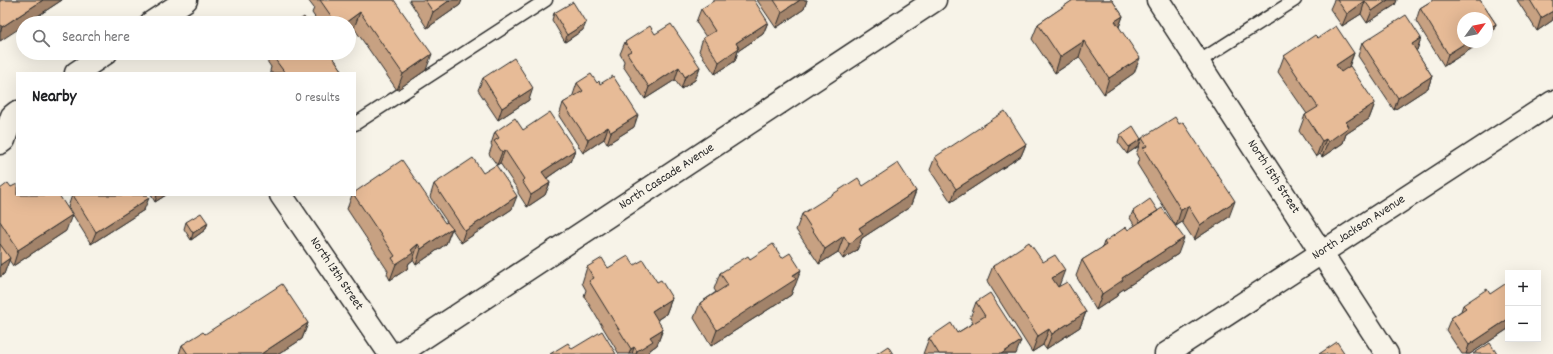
<!DOCTYPE html>
<meta charset="utf-8">
<style>
:root{--surface:#fff;--page:#f2f2f2;--text:#202124;--muted:#757577;--line:#e0e0e0}
body{margin:0;font-family:Dekko,sans-serif;background:var(--page);color:var(--text)}
.controls{position:absolute;right:12px;bottom:12px;display:grid;overflow:hidden;border-radius:0px;box-shadow:0 4px 16px #0002}
.controls button{width:36px;height:36px;display:grid;place-items:center;padding:0;border:0;border-bottom:1px solid var(--line);background:var(--surface);color:var(--text);font:20px sans-serif}
.compass{position:absolute;left:1457px;top:12px;width:36px;height:36px;border-radius:50%;background:var(--surface);box-shadow:0 4px 16px #0002;rotate:57deg}
.list{margin:0;padding:0;list-style:none}
h2{display:flex;justify-content:space-between;align-items:center;height:52px;margin:0;padding:0 16px;font-size:17px}
h2 small{font-size:13px;font-weight:400;color:var(--muted)}
.icon{flex:none;width:22px;height:22px;fill:none;stroke:currentColor;stroke-width:2;stroke-linecap:round;stroke-linejoin:round}
.map{position:relative;flex:none;width:1553px;height:354px;overflow:hidden}
.search{position:absolute;background:var(--surface);box-shadow:0 4px 16px #0002;left:16px;top:16px;width:340px;height:44px;display:flex;align-items:center;gap:10px;box-sizing:border-box;padding:0 14px;border-radius:22px;color:var(--muted);font-size:15px}
.panel{position:absolute;background:var(--surface);box-shadow:0 4px 16px #0002;left:16px;top:72px;width:340px;height:124px;border-radius:0px}
.map>svg:first-child{display:block}
.lines{fill:none;stroke-linecap:round;stroke-linejoin:round}
.lane-casing{stroke:#2b2b2b;stroke-width:15}
.street-casing{stroke:#2b2b2b;stroke-width:25}
.secondary-casing{stroke:#2b2b2b;stroke-width:25}
.lane{stroke:#f7f3e8;stroke-width:12}
.street{stroke:#f7f3e8;stroke-width:22}
.secondary{stroke:#f7f3e8;stroke-width:22}
.wall{fill:#c7a182;stroke:#2b2b2b}
.shaded-wall{fill:#a2836a;stroke:#2b2b2b}
.building{fill:#e7bb97;stroke:#2b2b2b}
.labels{text-anchor:middle;dominant-baseline:central;stroke-width:3;stroke-linejoin:round;paint-order:stroke}
.street-label{font-size:13px;fill:#2b2b2b;stroke:#f7f3e8}
</style>
<div class="map">
<svg width="1553" height="354" viewBox="0 0 1553 354">
<rect width="100%" height="100%" fill="#f7f3e8"/>
<filter id="ink" filterUnits="userSpaceOnUse"><feTurbulence type="fractalNoise" baseFrequency=".025" numOctaves="2"/><feDisplacementMap in="SourceGraphic" scale="8" xChannelSelector="R" yChannelSelector="G"/><feConvolveMatrix kernelMatrix="1 2 1 2 8 2 1 2 1" color-interpolation-filters="sRGB"/></filter>
<g filter="url(#ink)">
<g class="lines">
<defs>
<path id="lane" d="M 1198,62 L 1295,0
M 355,124 L 546,0"/>
<path id="street" d="M 1158,0 L 1387,354
M 151,23 L 186,0
M 76,73 L 106,53
M 0,143 L 4,140 L 12,116 L 17,112
M 281,195 L 390,354
M 399,354 L 935,0"/>
<path id="secondary" d="M 1166,354 L 1553,102"/>
</defs>
<use href="#lane" class="lane-casing"/>
<use href="#street" class="street-casing"/>
<use href="#secondary" class="secondary-casing"/>
<use href="#lane" class="lane"/>
<use href="#street" class="street"/>
<use href="#secondary" class="secondary"/>
</g>
<path class="wall" d="M 0,0 L 62,0 L 27,23 L 23,23 L 0,41 Z
M 308,0 L 394,0 L 426,70 L 397,90 L 354,28 L 349,32 L 349,23 L 319,23 L 312,13 L 314,8 Z
M 409,0 L 462,0 L 460,5 L 427,28 Z
M 757,0 L 807,0 L 804,9 L 776,28 Z
M 1072,0 L 1112,0 L 1123,16 L 1119,27 L 1134,73 L 1104,94 L 1079,57 L 1055,73 L 1032,39 L 1038,24 L 1072,1 Z
M 1334,0 L 1397,0 L 1395,5 L 1367,23 L 1361,14 L 1342,26 L 1330,9 Z
M 1433,0 L 1480,0 L 1496,24 L 1491,36 L 1487,39 L 1487,18 L 1463,18 L 1463,42 L 1482,42 L 1444,66 L 1416,21 L 1420,8 Z
M 1517,0 L 1553,0 L 1553,20 L 1537,31 Z
M 701,9 L 768,22 L 763,34 L 738,51 L 735,61 L 715,74 L 699,51 L 703,38 L 706,37 L 696,22 Z
M 554,13 L 583,30 L 565,42 L 552,20 Z
M 655,34 L 700,67 L 695,80 L 681,89 L 675,80 L 645,99 L 623,66 L 624,61 L 620,54 L 625,42 Z
M 1318,38 L 1354,53 L 1349,67 L 1375,103 L 1369,119 L 1346,134 L 1343,143 L 1322,157 L 1320,154 L 1316,157 L 1299,131 L 1305,115 L 1307,114 L 1278,72 L 1284,56 Z
M 1421,38 L 1417,50 L 1416,51 L 1432,76 L 1428,88 L 1394,110 L 1358,56 L 1362,43 Z
M 264,53 L 330,53 L 342,70 L 341,73 L 271,73 L 270,71 L 271,67 L 263,55 Z
M 483,78 L 529,100 L 498,120 L 478,90 Z
M 577,83 L 597,83 L 634,127 L 607,144 L 604,139 L 583,153 L 559,116 L 563,103 L 574,97 L 573,95 Z
M 523,130 L 575,150 L 570,162 L 547,178 L 550,183 L 545,195 L 527,207 L 518,193 L 518,190 L 500,163 L 497,165 L 489,154 L 492,146 L 491,144 L 495,132 Z
M 1120,135 L 1139,146 L 1127,154 L 1118,142 Z
M 1142,138 L 1229,217 L 1194,240 L 1182,222 L 1176,226 L 1137,164 L 1139,159 L 1136,154 Z
M 1026,144 L 1021,156 L 951,202 L 930,170 L 935,157 Z
M 483,173 L 512,209 L 461,243 L 452,229 L 446,244 L 416,265 L 413,260 L 409,263 L 407,269 L 390,280 L 387,274 L 388,271 L 347,209 L 352,195 L 355,195 L 445,223 L 447,222 L 430,197 L 434,184 Z
M 863,186 L 916,191 L 910,207 L 862,238 L 857,250 L 843,259 L 838,252 L 819,264 L 796,230 L 802,214 Z
M 11,187 L 66,231 L 13,266 L 9,260 L 4,274 L 0,277 L 0,189 Z
M 72,195 L 147,195 L 144,210 L 91,244 L 68,207 Z
M 151,195 L 166,195 L 155,202 Z
M 1133,211 L 1178,254 L 1119,292 L 1117,296 L 1096,310 L 1076,276 L 1082,260 L 1102,248 L 1104,242 L 1128,230 L 1135,226 L 1130,218 Z
M 186,222 L 208,223 L 205,230 L 191,240 L 184,229 Z
M 750,259 L 795,286 L 794,287 L 791,295 L 711,346 L 694,318 L 700,303 L 716,292 L 714,289 L 720,273 Z
M 1043,262 L 1059,286 L 1058,286 L 1086,312 L 1080,327 L 1046,349 L 1043,345 L 1032,352 L 987,281 L 993,266 Z
M 634,265 L 657,282 L 672,298 L 666,314 L 657,320 L 663,329 L 657,345 L 650,350 L 648,354 L 619,354 L 584,296 L 586,290 L 582,283 L 587,267 L 608,268 Z
M 976,302 L 1016,354 L 923,354 L 929,338 L 957,333 L 973,323 L 970,318 Z
M 1463,305 L 1508,329 L 1470,354 L 1462,354 L 1446,330 L 1451,318 L 1461,311 Z
M 308,323 L 302,339 L 279,354 L 179,354 L 182,345 L 205,334 Z"/>
<path class="shaded-wall" d="M 43,0 L 62,0 L 27,23 L 23,23 L 23,26 L 0,41 L 0,33 L 2,27 Z
M 450,0 L 462,0 L 460,5 L 427,28 L 433,12 Z
M 800,0 L 807,0 L 804,9 L 776,28 L 782,12 Z
M 1388,0 L 1397,0 L 1395,5 L 1367,23 L 1372,11 Z
M 1365,1 L 1361,14 L 1342,26 L 1347,14 Z
M 1553,11 L 1553,20 L 1537,31 L 1541,18 Z
M 360,12 L 354,28 L 349,32 L 349,23 L 345,23 Z
M 1123,16 L 1117,32 L 1115,21 Z
M 768,22 L 763,34 L 738,51 L 735,61 L 715,74 L 719,62 L 736,43 Z
M 586,23 L 583,30 L 565,42 L 567,35 Z
M 1496,24 L 1491,36 L 1487,39 L 1487,29 Z
M 1421,38 L 1417,50 L 1407,57 L 1412,44 Z
M 1084,41 L 1079,57 L 1055,73 L 1060,57 Z
M 1467,42 L 1482,42 L 1444,66 L 1448,54 Z
M 1354,53 L 1348,69 L 1331,81 L 1336,65 Z
M 432,54 L 426,70 L 397,90 L 403,74 Z
M 1140,58 L 1134,73 L 1104,94 L 1109,78 Z
M 679,67 L 675,80 L 645,99 L 649,87 Z
M 700,67 L 695,80 L 681,89 L 685,77 Z
M 1432,76 L 1428,88 L 1394,110 L 1398,98 Z
M 533,88 L 529,100 L 498,120 L 502,108 Z
M 1375,103 L 1369,119 L 1346,134 L 1343,143 L 1322,157 L 1328,142 L 1346,122 Z
M 638,115 L 634,127 L 607,144 L 611,132 Z
M 608,127 L 604,139 L 583,153 L 588,140 Z
M 1141,139 L 1139,146 L 1127,154 L 1129,147 Z
M 1326,139 L 1320,154 L 1316,157 L 1322,141 Z
M 1026,144 L 1021,156 L 951,202 L 956,189 Z
M 505,150 L 500,163 L 497,165 L 502,152 Z
M 575,150 L 570,162 L 538,184 L 542,172 Z
M 550,183 L 545,195 L 527,207 L 531,195 Z
M 916,191 L 910,207 L 862,238 L 857,250 L 843,259 L 849,244 L 859,228 Z
M 157,195 L 166,195 L 155,202 Z
M 517,196 L 512,209 L 461,243 L 465,231 Z
M 149,198 L 144,210 L 91,244 L 96,232 Z
M 1235,201 L 1229,217 L 1194,240 L 1200,225 Z
M 1188,206 L 1182,222 L 1176,226 L 1181,210 Z
M 72,215 L 66,231 L 13,266 L 18,250 Z
M 208,223 L 205,230 L 191,240 L 193,233 Z
M 452,228 L 446,244 L 416,265 L 421,249 Z
M 844,236 L 838,252 L 819,264 L 825,249 Z
M 1184,238 L 1178,254 L 1119,292 L 1117,296 L 1096,310 L 1102,294 L 1122,278 Z
M 418,244 L 413,260 L 409,263 L 407,269 L 390,280 L 396,264 L 411,250 Z
M 10,258 L 4,274 L 0,277 L 0,265 Z
M 801,270 L 795,286 L 794,287 L 791,295 L 711,346 L 717,330 Z
M 1065,270 L 1059,286 L 1046,294 L 1052,278 Z
M 672,298 L 666,314 L 646,327 L 652,311 Z
M 1086,312 L 1080,327 L 1046,349 L 1052,334 Z
M 1508,319 L 1508,329 L 1470,354 L 1466,354 L 1469,345 Z
M 308,323 L 302,339 L 279,354 L 261,354 Z
M 663,329 L 657,345 L 650,350 L 648,354 L 636,354 L 637,351 L 650,337 Z
M 1049,329 L 1043,345 L 1032,352 L 1038,336 Z
M 1021,341 L 1016,354 L 1001,354 Z
M 634,347 L 632,354 L 629,354 L 631,349 Z"/>
<path class="building" d="M 0,0 L 43,0 L 2,27 L 0,24 Z
M 320,0 L 394,0 L 432,54 L 403,74 L 360,12 L 345,23 L 336,23 Z
M 425,0 L 450,0 L 433,12 Z
M 715,0 L 754,0 L 768,22 L 736,43 L 739,48 L 719,62 L 703,38 L 715,31 L 701,9 Z
M 774,0 L 800,0 L 782,12 Z
M 1073,0 L 1112,0 L 1123,16 L 1115,21 L 1140,58 L 1109,78 L 1084,41 L 1060,57 L 1038,24 Z
M 1337,0 L 1388,0 L 1372,11 L 1365,1 L 1347,14 Z
M 1433,0 L 1480,0 L 1496,24 L 1487,29 L 1487,18 L 1463,18 L 1463,42 L 1467,42 L 1448,54 L 1420,8 Z
M 1530,0 L 1553,0 L 1553,11 L 1541,18 Z
M 573,2 L 586,23 L 567,35 L 554,13 Z
M 1406,15 L 1421,38 L 1412,44 L 1432,76 L 1398,98 L 1362,43 Z
M 304,17 L 308,23 L 295,23 Z
M 671,24 L 700,67 L 685,77 L 679,67 L 649,87 L 627,53 L 631,51 L 625,42 L 650,26 L 655,34 Z
M 1336,26 L 1354,53 L 1336,65 L 1341,72 L 1350,66 L 1375,103 L 1346,122 L 1349,127 L 1328,142 L 1326,139 L 1322,141 L 1305,115 L 1318,107 L 1284,56 L 1315,35 L 1318,38 Z
M 275,53 L 330,53 L 342,70 L 338,73 L 285,73 L 274,58 L 277,56 Z
M 514,58 L 533,88 L 502,108 L 483,78 Z
M 591,74 L 597,83 L 599,81 L 600,84 L 613,76 L 638,115 L 611,132 L 608,127 L 588,140 L 563,103 L 583,91 L 577,83 Z
M 1005,111 L 1026,144 L 956,189 L 935,157 Z
M 550,112 L 575,150 L 542,172 L 550,183 L 531,195 L 522,181 L 524,179 L 505,150 L 502,152 L 494,141 L 499,138 L 495,132 L 515,118 L 523,130 Z
M 1175,117 L 1179,124 L 1183,122 L 1235,201 L 1200,225 L 1188,206 L 1181,210 L 1143,148 L 1147,146 L 1142,138 Z
M 1133,126 L 1141,139 L 1129,147 L 1120,135 Z
M 473,158 L 483,173 L 496,165 L 517,196 L 465,231 L 434,184 Z
M 402,160 L 445,223 L 447,222 L 452,228 L 421,249 L 418,244 L 411,250 L 413,253 L 396,264 L 392,258 L 395,256 L 354,195 L 355,195 L 355,192 Z
M 898,163 L 916,191 L 859,228 L 863,234 L 849,244 L 844,236 L 825,249 L 802,214 L 858,178 L 863,186 Z
M 8,183 L 11,187 L 17,184 L 17,195 L 59,195 L 72,215 L 18,250 L 0,221 L 0,189 Z
M 73,195 L 147,195 L 149,198 L 96,232 Z
M 1150,199 L 1158,211 L 1140,222 L 1133,211 Z
M 1162,208 L 1184,238 L 1122,278 L 1123,280 L 1102,294 L 1082,260 L 1106,245 L 1104,242 L 1126,227 L 1128,230 Z
M 201,213 L 208,223 L 193,233 L 186,222 Z
M 1029,242 L 1043,262 L 1055,255 L 1065,270 L 1052,278 L 1058,287 L 1067,282 L 1086,312 L 1052,334 L 1049,329 L 1038,336 L 993,266 Z
M 0,244 L 10,258 L 0,265 Z
M 773,244 L 782,258 L 790,253 L 801,270 L 793,275 L 796,279 L 717,330 L 700,303 L 728,285 L 720,273 L 748,256 L 750,259 Z
M 628,256 L 634,265 L 643,260 L 657,282 L 661,280 L 672,298 L 652,311 L 663,329 L 650,337 L 653,341 L 637,351 L 634,347 L 631,349 L 589,281 L 594,278 L 587,267 L 602,258 L 608,268 Z
M 1508,282 L 1508,319 L 1469,345 L 1451,318 L 1466,308 L 1463,305 L 1487,289 L 1490,294 Z
M 282,284 L 308,323 L 261,354 L 188,354 L 182,345 L 203,332 L 205,334 Z
M 990,293 L 1021,341 L 1001,354 L 939,354 L 929,338 L 951,323 L 957,333 L 985,316 L 976,302 Z
M 602,331 L 616,354 L 550,354 L 568,343 L 572,349 Z
M 1337,342 L 1345,354 L 1319,354 Z
M 1490,343 L 1497,354 L 1473,354 Z
M 888,346 L 893,354 L 876,354 Z"/>
</g>
<g class="labels">
<g class="street-label">
<text transform="translate(667 177) rotate(-33)">North Cascade Avenue</text>
<text transform="translate(1273 177) rotate(57)">North 15th Street</text>
<text transform="translate(1359 228) rotate(-33)">North Jackson Avenue</text>
<text transform="translate(336 274) rotate(56)">North 13th Street</text>
</g>
</g>
</svg>
<div class="controls">
<button>+</button>
<button>−</button>
</div>
<svg class="compass" viewBox="-18 -18 36 36"><path d="M0-13l5 13h-10z" fill="#e53935"/><path d="M0 13l5-13h-10z" fill="#757577"/></svg>
<div class="search"><svg class="icon" aria-label="search" viewBox="0 0 24 24"><circle cx="10" cy="10" r="6"/><path d="M15 15l6 6"/></svg>Search here</div>
<section class="panel">
<h2>Nearby<small>0 results</small></h2>
<ul class="list">
</ul>
</section>
</div>
